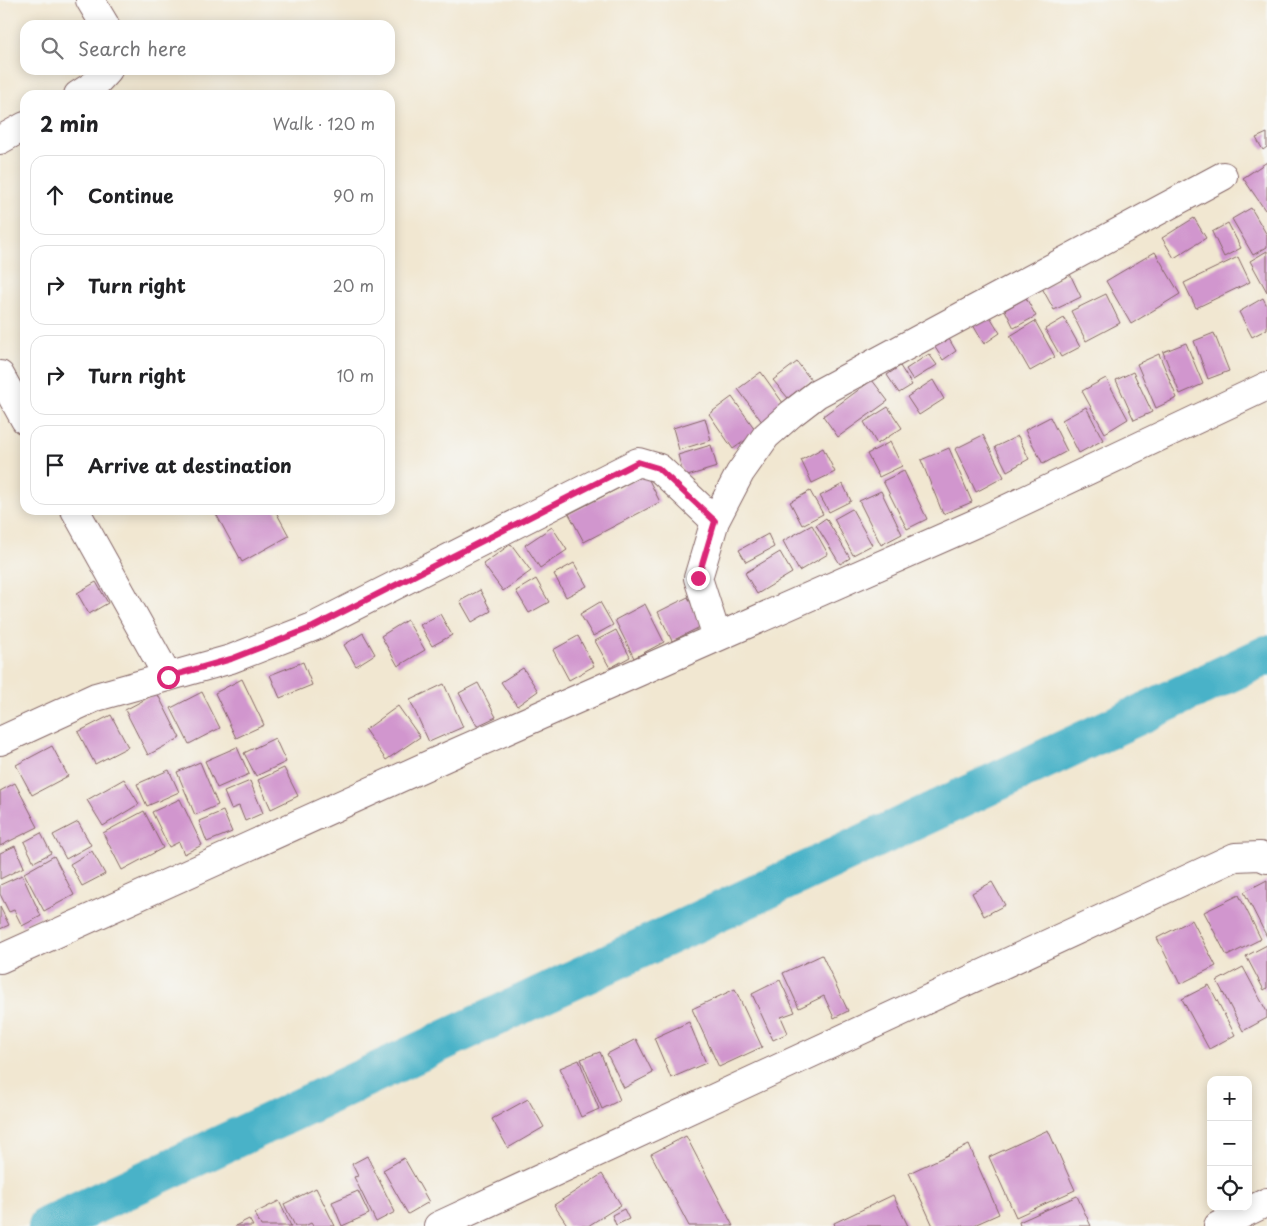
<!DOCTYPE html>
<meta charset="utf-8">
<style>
:root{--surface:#fff;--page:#f2f2f2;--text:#202124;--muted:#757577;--line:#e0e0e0}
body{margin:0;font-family:"Playpen Sans",sans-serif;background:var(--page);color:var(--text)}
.controls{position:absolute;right:15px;bottom:15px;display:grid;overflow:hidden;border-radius:10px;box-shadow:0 2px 12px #0003}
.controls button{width:45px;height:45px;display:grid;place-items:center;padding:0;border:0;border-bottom:1px solid var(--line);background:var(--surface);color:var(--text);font:25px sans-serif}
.stop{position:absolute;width:15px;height:15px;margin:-11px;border:4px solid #db2777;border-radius:50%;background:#fff}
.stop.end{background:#db2777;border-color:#fff;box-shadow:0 1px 5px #0008}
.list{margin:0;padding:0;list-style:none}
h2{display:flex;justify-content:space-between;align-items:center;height:65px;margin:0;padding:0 20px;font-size:21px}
h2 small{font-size:16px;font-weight:400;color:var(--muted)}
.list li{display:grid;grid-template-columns:32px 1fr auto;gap:15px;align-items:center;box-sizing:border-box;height:80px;margin:0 10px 10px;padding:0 10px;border:1px solid var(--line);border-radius:15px}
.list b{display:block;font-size:19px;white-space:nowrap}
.list em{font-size:16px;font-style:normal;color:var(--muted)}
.icon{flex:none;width:28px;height:28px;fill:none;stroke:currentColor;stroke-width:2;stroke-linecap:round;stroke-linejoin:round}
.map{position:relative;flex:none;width:1267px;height:1226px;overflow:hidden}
.search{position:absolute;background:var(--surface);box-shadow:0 2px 12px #0003;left:20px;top:20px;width:375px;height:55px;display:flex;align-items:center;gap:12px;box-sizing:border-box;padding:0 18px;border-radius:15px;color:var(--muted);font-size:19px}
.panel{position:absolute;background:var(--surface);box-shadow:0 2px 12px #0003;left:20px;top:90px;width:375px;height:425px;border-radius:15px}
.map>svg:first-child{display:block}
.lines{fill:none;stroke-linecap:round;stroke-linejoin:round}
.canal{stroke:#49b2c8;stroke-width:40}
.building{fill:#d196ce}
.minor-casing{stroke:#846565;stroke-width:30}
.minor{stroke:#fff;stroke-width:28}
.route{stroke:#db2777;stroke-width:6}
</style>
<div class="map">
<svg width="1267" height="1226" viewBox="0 0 1267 1226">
<rect width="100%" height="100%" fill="#f6f6f2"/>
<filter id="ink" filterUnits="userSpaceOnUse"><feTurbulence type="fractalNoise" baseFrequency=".02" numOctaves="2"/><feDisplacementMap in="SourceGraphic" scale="10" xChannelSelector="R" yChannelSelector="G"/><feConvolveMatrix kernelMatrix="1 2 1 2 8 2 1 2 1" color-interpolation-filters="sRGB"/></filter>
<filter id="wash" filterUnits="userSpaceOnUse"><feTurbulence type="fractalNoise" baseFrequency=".0096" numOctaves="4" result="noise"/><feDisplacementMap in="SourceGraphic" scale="20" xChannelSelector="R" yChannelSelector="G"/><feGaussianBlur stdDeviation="1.12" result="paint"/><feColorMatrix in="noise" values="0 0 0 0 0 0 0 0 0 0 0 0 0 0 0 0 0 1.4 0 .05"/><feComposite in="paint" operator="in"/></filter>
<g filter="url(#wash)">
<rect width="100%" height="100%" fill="#f1e7d1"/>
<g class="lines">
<path class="canal" d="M 48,1226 L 1267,655"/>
</g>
<g id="blocks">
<path class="building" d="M 1267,133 L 1267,147 L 1263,150 L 1256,138 Z
M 1267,162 L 1267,209 L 1265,210 L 1243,178 Z
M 1251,208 L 1267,235 L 1267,247 L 1253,255 L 1232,219 Z
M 1194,218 L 1206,238 L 1174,258 L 1162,238 Z
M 1228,223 L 1241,248 L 1224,257 L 1212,232 Z
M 1267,251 L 1267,292 L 1250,261 Z
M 1155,252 L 1180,294 L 1131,324 L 1106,281 Z
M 1238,257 L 1250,282 L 1196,308 L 1184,283 Z
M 1070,274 L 1081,297 L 1054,310 L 1042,288 Z
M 1106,294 L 1120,323 L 1086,341 L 1071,311 Z
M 1026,298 L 1036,316 L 1014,328 L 1005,310 Z
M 1263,298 L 1267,306 L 1267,329 L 1252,337 L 1239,312 Z
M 989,315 L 1000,333 L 984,344 L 973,325 Z
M 1064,318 L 1080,347 L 1061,357 L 1045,329 Z
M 1035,321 L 1055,357 L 1030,371 L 1010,336 Z
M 945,332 L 956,351 L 943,360 L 931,341 Z
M 1214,333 L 1229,371 L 1208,379 L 1194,341 Z
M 1186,343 L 1203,384 L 1180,394 L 1163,352 Z
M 929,354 L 937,365 L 913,380 L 906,369 Z
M 1159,354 L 1177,398 L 1156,408 L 1137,364 Z
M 797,362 L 811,380 L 788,398 L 773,380 Z
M 900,366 L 912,385 L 899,393 L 887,375 Z
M 761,372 L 788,410 L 765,426 L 738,389 Z
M 1133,372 L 1152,412 L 1134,420 L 1116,380 Z
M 1106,378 L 1128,419 L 1105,433 L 1082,391 Z
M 872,380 L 888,401 L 838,437 L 823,416 Z
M 933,380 L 944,399 L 919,415 L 907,397 Z
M 732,397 L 757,432 L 733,449 L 709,414 Z
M 888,407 L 902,428 L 877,444 L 864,422 Z
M 1086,407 L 1103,440 L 1079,453 L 1062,420 Z
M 1050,417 L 1067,451 L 1043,464 L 1025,430 Z
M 705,418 L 711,440 L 679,450 L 673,428 Z
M 983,435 L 1004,477 L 976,492 L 955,449 Z
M 1018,436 L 1029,459 L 1007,471 L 995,447 Z
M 890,442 L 902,466 L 879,477 L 867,454 Z
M 711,445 L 717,467 L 684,477 L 678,455 Z
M 823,448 L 835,472 L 812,483 L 801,460 Z
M 949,448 L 972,502 L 943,514 L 921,460 Z
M 904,471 L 927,519 L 907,529 L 883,481 Z
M 646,474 L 660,502 L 584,542 L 569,514 Z
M 843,484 L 851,501 L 829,512 L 820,496 Z
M 810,491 L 823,514 L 802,525 L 790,502 Z
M 881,491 L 902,534 L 881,545 L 859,501 Z
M 852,509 L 872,545 L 853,555 L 834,519 Z
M 214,510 L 275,510 L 289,536 L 242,562 Z
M 826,518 L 850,558 L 840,564 L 816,525 Z
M 812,525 L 828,554 L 799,571 L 783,541 Z
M 552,527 L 567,550 L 540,568 L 525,545 Z
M 768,534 L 774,547 L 746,562 L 739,550 Z
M 511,544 L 531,571 L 503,591 L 483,564 Z
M 780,552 L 792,573 L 757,594 L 745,573 Z
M 574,563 L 587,586 L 566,597 L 554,574 Z
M 536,579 L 549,602 L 529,613 L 516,591 Z
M 96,582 L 108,603 L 89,614 L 77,593 Z
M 480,590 L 491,611 L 472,622 L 460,601 Z
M 688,597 L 702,626 L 672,641 L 658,612 Z
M 600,602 L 613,625 L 593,636 L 580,614 Z
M 645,604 L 664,642 L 634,658 L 615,620 Z
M 440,614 L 452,635 L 432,646 L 420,625 Z
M 407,620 L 425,650 L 398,666 L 381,636 Z
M 616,630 L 630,657 L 610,668 L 595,641 Z
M 363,633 L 375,654 L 356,666 L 344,645 Z
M 578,636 L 594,666 L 569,680 L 553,650 Z
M 303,662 L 312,685 L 280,698 L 270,675 Z
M 523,668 L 538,691 L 517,706 L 501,682 Z
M 242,679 L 264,725 L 236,738 L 215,693 Z
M 478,683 L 496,717 L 477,726 L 459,693 Z
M 444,684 L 463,727 L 429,742 L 410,700 Z
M 202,692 L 220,728 L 189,744 L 171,708 Z
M 157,693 L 180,738 L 148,755 L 125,710 Z
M 398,706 L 420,737 L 386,760 L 365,730 Z
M 111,715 L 128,747 L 95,764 L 78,732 Z
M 275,738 L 286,762 L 256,776 L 244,753 Z
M 52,746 L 68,776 L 32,795 L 16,765 Z
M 237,747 L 249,774 L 217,788 L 205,761 Z
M 200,762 L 218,805 L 195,815 L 177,772 Z
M 284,768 L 298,796 L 271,809 L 258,780 Z
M 169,770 L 179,792 L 147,806 L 137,784 Z
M 124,779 L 139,804 L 103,826 L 87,800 Z
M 250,781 L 263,813 L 245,821 L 239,806 L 231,809 L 224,792 Z
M 15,783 L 38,827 L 0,846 L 0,791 Z
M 180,799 L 202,845 L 184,854 L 179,842 L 169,847 L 152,812 Z
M 144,811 L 163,848 L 122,870 L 103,833 Z
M 223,811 L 232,832 L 207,842 L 199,821 Z
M 78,822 L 91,845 L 66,859 L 53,835 Z
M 41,833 L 51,853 L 34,862 L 24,842 Z
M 15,846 L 24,867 L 0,879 L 0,853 Z
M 92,851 L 105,874 L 82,886 L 70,864 Z
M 54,856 L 74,895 L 44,911 L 24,873 Z
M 22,875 L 41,916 L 22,926 L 14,910 L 9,912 L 0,894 L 0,885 Z
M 1267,880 L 1267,937 L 1244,892 Z
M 992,882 L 1005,905 L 984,916 L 972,893 Z
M 1239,895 L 1261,939 L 1227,956 L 1204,912 Z
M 0,907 L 9,925 L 0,929 Z
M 1192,920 L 1216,966 L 1180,984 L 1157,938 Z
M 1267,945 L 1267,988 L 1264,990 L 1246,956 Z
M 822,955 L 848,1011 L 834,1018 L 824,996 L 799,1008 L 783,973 Z
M 1243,967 L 1267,1012 L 1267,1018 L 1243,1031 L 1217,981 Z
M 780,980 L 795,1012 L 781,1017 L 788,1033 L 773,1040 L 752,994 Z
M 1209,985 L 1235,1035 L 1209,1049 L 1182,999 Z
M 735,989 L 762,1047 L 719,1067 L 692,1009 Z
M 689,1022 L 706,1063 L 671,1078 L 654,1038 Z
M 636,1039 L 653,1073 L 624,1088 L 607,1054 Z
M 600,1052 L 620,1100 L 602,1109 L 581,1059 Z
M 579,1060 L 599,1109 L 581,1117 L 560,1068 Z
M 528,1099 L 544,1127 L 508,1148 L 492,1119 Z
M 1048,1130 L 1075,1190 L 1016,1217 L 989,1157 Z
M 686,1136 L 733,1226 L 689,1226 L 651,1154 Z
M 969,1145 L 999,1214 L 972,1226 L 933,1226 L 909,1173 Z
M 367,1156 L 395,1212 L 376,1222 L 354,1177 L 358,1176 L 352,1164 Z
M 404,1158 L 429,1202 L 408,1214 L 383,1170 Z
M 602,1174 L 621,1205 L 588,1226 L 568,1226 L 554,1205 Z
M 316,1188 L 335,1226 L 313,1226 L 311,1223 L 305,1226 L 295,1226 L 284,1204 Z
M 358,1191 L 369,1214 L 342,1226 L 332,1202 Z
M 893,1195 L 908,1226 L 835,1226 L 834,1223 Z
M 1077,1196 L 1091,1226 L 1020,1226 L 1019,1222 Z
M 279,1201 L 291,1226 L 261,1226 L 255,1213 Z
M 624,1209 L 629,1219 L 616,1225 L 612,1215 Z
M 249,1219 L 253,1226 L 235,1226 Z"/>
</g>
</g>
<g filter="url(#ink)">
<use href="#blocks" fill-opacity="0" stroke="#846565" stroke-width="1"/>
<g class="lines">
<defs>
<path id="minor" d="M 90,0 L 105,25
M 78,95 L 95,84 L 108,70
M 0,140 L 25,126
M 0,375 L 25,420
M 75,510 L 168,677
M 717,637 L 698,578 L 715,521 L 740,473 L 766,436 L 791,414 L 817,394 L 1223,176
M 0,741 L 96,697 L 231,659 L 313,627 L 638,462 L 659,468 L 715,521
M 0,959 L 455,753 L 983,520 L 1267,386
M 438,1226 L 1235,857 L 1260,856 L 1267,859
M 1218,1226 L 1267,1202"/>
</defs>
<use href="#minor" class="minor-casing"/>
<use href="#minor" class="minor"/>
</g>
</g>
<g class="lines" filter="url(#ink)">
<path class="route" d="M 168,677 L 231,659 L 313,627 L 638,462 L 658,468 L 715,521 L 698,578"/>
</g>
</svg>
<div class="controls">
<button>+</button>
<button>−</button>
<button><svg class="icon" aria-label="locate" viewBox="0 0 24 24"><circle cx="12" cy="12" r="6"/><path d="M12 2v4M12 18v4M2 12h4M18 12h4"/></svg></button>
</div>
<div class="stop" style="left:168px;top:677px"></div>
<div class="stop end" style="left:698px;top:578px"></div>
<div class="search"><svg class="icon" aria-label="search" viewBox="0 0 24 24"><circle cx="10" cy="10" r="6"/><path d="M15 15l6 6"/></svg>Search here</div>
<section class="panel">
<h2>2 min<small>Walk · 120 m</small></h2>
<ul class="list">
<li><svg class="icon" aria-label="ahead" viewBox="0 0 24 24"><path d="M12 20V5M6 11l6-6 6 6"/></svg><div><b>Continue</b></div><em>90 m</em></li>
<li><svg class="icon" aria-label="right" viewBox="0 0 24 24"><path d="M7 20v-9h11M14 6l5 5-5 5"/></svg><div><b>Turn right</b></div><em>20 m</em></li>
<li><svg class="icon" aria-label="right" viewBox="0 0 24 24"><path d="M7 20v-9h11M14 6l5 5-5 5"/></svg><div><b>Turn right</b></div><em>10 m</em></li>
<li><svg class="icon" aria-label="arrive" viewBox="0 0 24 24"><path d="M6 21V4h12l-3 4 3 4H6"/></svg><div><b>Arrive at destination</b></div></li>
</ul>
</section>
</div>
